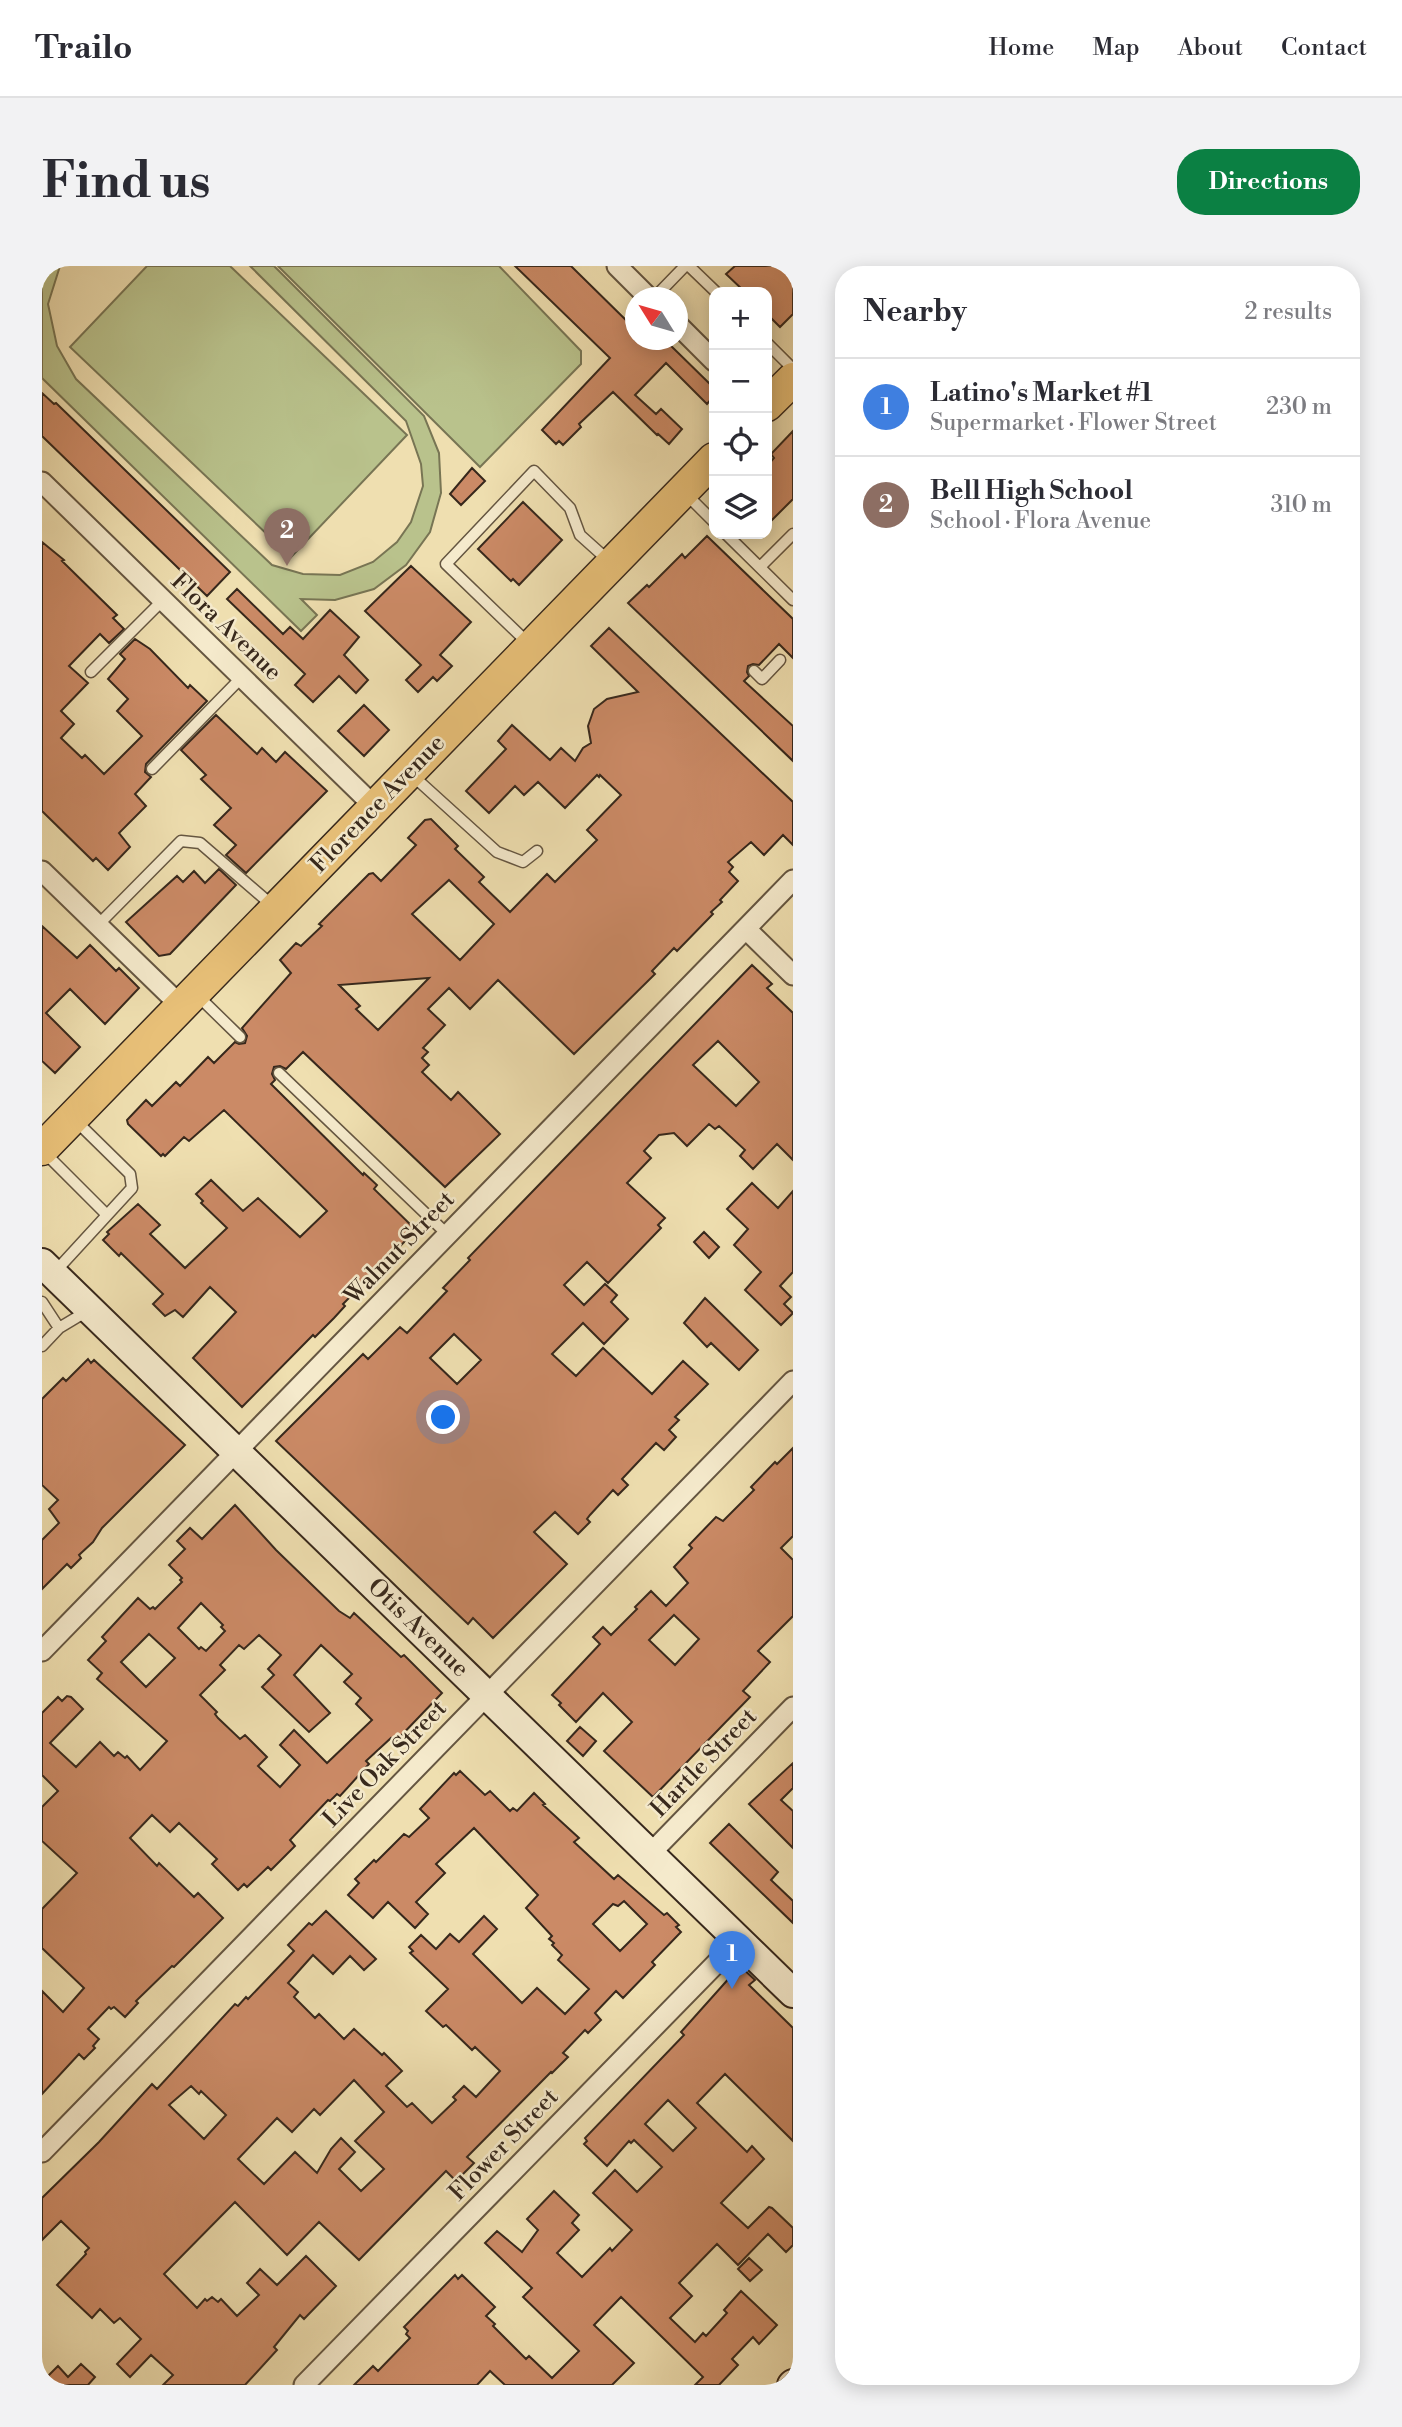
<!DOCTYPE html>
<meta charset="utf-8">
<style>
:root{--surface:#fff;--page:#f2f2f3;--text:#2b2b33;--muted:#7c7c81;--line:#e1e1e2;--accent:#0b8043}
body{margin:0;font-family:"Libre Bodoni",serif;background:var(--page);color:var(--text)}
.controls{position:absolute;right:21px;top:21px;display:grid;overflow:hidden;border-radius:14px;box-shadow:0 4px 18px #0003}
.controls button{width:63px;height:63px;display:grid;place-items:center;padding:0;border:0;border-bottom:2px solid var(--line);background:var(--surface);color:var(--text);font:35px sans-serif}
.compass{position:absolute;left:583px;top:21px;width:63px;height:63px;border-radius:50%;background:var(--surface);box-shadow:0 4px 18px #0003;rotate:307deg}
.you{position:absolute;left:402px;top:1152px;width:24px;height:24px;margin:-18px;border:5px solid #fff;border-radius:50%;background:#1a73e8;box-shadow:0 0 0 10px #1a73e833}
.badge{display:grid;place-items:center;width:46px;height:46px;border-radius:50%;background:var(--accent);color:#fff;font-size:23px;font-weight:700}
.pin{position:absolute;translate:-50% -58px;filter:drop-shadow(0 2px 4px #0008)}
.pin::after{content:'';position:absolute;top:37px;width:24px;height:21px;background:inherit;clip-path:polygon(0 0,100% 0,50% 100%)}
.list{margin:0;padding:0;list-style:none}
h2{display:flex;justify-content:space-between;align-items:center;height:91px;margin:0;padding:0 28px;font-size:30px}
h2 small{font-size:23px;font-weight:400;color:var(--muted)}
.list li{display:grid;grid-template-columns:46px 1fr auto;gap:21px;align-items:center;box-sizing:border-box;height:98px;padding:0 28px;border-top:2px solid var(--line)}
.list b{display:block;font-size:26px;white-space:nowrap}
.list p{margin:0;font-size:23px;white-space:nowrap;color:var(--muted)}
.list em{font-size:23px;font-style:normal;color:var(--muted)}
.icon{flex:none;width:38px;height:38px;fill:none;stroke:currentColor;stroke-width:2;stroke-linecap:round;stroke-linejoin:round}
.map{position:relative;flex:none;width:751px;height:2119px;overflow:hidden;border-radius:28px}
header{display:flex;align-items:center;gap:42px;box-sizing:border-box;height:98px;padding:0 35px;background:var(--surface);border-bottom:2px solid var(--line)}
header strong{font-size:33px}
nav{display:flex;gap:38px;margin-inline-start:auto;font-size:24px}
.intro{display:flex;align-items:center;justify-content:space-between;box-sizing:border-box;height:168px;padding:0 42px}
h1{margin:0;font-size:49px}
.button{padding:18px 32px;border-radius:28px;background:var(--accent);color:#fff;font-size:24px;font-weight:700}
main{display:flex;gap:42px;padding:0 42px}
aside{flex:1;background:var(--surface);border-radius:28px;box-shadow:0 4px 18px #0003}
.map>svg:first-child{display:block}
.green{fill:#b9c28c;stroke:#787554;stroke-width:2}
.building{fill:#cb8a66;stroke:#37281c;stroke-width:2;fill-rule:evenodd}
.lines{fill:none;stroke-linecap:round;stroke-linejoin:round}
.lane-casing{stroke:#655641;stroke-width:13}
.street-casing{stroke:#655641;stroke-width:23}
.secondary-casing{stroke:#37281c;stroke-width:32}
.primary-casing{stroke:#37281c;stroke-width:35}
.lane{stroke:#f5eacc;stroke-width:10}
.street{stroke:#f5eacc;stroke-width:19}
.secondary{stroke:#f5eacc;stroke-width:28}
.primary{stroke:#e8c078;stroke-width:32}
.labels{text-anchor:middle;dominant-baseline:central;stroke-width:5;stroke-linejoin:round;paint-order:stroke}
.street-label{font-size:24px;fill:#37281c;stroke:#f5eacc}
</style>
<header>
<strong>Trailo</strong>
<nav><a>Home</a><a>Map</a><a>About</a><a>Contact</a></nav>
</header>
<div class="intro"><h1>Find us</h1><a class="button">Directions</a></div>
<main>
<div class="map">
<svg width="751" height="2119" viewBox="0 0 751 2119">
<rect width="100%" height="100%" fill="#efdfb0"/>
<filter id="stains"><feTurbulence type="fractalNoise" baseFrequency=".00286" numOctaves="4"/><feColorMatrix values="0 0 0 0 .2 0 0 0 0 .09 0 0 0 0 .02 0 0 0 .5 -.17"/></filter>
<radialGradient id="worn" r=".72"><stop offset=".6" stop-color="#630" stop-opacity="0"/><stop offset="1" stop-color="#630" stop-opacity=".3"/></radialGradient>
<path class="green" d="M 0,0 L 18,0 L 6,38 L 15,80 L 34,113 L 230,299 L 261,308 L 298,309 L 331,296 L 355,276 L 369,256 L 381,220 L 379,198 L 364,155 L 208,0 L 232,0 L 382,150 L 397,187 L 399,227 L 388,266 L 364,299 L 332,323 L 293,334 L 259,333 L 275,349 L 259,365 L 0,112 Z
M 105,0 L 188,0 L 365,169 L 249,291 L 28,81 Z
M 236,0 L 457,0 L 539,85 L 539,98 L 438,201 Z"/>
<path class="building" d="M 473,0 L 529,0 L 593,63 L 593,74 L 623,74 L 672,122 L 672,130 L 665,138 L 624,97 L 593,129 L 614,148 L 619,143 L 640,163 L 627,178 L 616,168 L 615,169 L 571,126 L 537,158 L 539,161 L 521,179 L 517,175 L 514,178 L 500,164 L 568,92 Z
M 693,0 L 751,0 L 751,48 L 738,61 L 725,48 L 725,26 L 703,26 L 684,8 Z
M 0,127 L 12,138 L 14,137 L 188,306 L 165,330 L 0,170 Z
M 751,165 L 751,233 L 725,259 L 725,200 L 732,192 L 729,188 Z
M 430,202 L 443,215 L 419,239 L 408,228 Z
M 481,236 L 520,274 L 477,319 L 471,313 L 469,315 L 436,283 Z
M 665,270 L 751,353 L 751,392 L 737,378 L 717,399 L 711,398 L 706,400 L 705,406 L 707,410 L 702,415 L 751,460 L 751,495 L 586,337 L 605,319 L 607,321 L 640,288 L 643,292 Z
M 0,276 L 22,294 L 20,295 L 75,349 L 71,352 L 82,363 L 67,377 L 58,368 L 27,400 L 46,417 L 19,445 L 32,458 L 19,472 L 40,492 L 43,489 L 62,508 L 100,470 L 75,445 L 86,433 L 66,413 L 83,393 L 78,388 L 93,373 L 108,383 L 146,422 L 148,419 L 165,435 L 104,498 L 103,506 L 109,511 L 93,528 L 104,540 L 77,567 L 88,581 L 66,604 L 54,592 L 51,595 L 0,545 Z
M 369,300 L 429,356 L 398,389 L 410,400 L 395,415 L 391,411 L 376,426 L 364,414 L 379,399 L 323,345 Z
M 195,323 L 241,368 L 248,361 L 261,373 L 288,344 L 317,371 L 302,389 L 326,414 L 314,427 L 297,410 L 271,436 L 253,419 L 263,408 L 185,333 Z
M 567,362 L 751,536 L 751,579 L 741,569 L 722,589 L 709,576 L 686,596 L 691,601 L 687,606 L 696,615 L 678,634 L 680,636 L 669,646 L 671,648 L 635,685 L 632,682 L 610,705 L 613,708 L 532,788 L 456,714 L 428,743 L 407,722 L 386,743 L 403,759 L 381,782 L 386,786 L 380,792 L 387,799 L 380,806 L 409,834 L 416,826 L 458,868 L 403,921 L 261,786 L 244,803 L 238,800 L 232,801 L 230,808 L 233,814 L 229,818 L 232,821 L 321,909 L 322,907 L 335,919 L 332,923 L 374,964 L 301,1038 L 303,1040 L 292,1052 L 273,1071 L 271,1069 L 200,1141 L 151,1092 L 194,1046 L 168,1021 L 141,1051 L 133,1044 L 123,1050 L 111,1038 L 121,1028 L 79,987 L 77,990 L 61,974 L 67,968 L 65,966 L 96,938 L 118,959 L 108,968 L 143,1002 L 185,962 L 159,937 L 161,935 L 154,928 L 169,914 L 201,945 L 216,932 L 258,971 L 285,945 L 182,844 L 147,875 L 142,871 L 123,890 L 121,888 L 119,890 L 86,858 L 85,854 L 104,834 L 110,840 L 134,816 L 138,820 L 166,791 L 172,797 L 193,776 L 197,778 L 203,777 L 205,770 L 200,762 L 249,707 L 238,694 L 254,677 L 259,680 L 280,660 L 277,658 L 327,608 L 331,607 L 339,615 L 374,579 L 366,572 L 383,554 L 389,553 L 416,580 L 413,583 L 442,611 L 437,616 L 468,646 L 505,608 L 513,616 L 555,574 L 545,564 L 579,529 L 558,509 L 557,511 L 555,509 L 523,542 L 496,516 L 482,529 L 473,520 L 447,547 L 424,525 L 464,483 L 456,475 L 470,459 L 508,494 L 519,482 L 533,495 L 541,482 L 549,477 L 546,460 L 552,443 L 565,433 L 596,426 L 549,380 ZM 407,614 L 452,658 L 418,694 L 370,648 ZM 387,712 L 336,764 L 314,743 L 318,740 L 297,719 Z
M 322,439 L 347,464 L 322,490 L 296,465 Z
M 174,449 L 215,488 L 220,482 L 234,496 L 243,486 L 285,525 L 204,607 L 184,589 L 194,579 L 172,559 L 189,542 L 159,513 L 164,509 L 139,484 Z
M 177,603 L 194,619 L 128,688 L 117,690 L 84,656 L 135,610 L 141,616 L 152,605 L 163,617 Z
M 0,660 L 35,692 L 48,679 L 74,705 L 77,702 L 97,722 L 63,758 L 28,723 L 4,747 L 38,781 L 13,807 L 0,795 Z
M 710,699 L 730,718 L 725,722 L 751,747 L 751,894 L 735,878 L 711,903 L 698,890 L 703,884 L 677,860 L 673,863 L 667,858 L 645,880 L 632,867 L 617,869 L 602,885 L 609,892 L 585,917 L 623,952 L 616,959 L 619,962 L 566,1017 L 545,996 L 522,1019 L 542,1039 L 563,1018 L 575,1029 L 569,1036 L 586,1053 L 562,1078 L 541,1057 L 510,1088 L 534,1110 L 561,1082 L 610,1128 L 641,1095 L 666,1118 L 633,1151 L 637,1154 L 627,1164 L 634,1171 L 622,1184 L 614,1177 L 580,1213 L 586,1219 L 576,1229 L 571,1224 L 548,1249 L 545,1253 L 548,1256 L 536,1268 L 513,1246 L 492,1266 L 525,1298 L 451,1372 L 431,1352 L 426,1358 L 234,1175 L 321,1088 L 326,1093 L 358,1061 L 365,1067 L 405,1025 L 401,1022 L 428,994 L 426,992 ZM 676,775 L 717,816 L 694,840 L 651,799 ZM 412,1068 L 439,1094 L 415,1118 L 388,1092 Z
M 710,917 L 736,942 L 751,925 L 751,1006 L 738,1020 L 749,1031 L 742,1038 L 751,1047 L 739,1059 L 703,1024 L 719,1006 L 692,979 L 706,963 L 685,943 Z
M 662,966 L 677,981 L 667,992 L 652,976 Z
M 663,1032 L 716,1084 L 697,1104 L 669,1077 L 665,1081 L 642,1057 Z
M 46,1093 L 49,1097 L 52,1094 L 143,1179 L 60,1262 L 51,1276 L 37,1289 L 39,1292 L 29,1302 L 25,1298 L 0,1323 L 0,1274 L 17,1257 L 7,1243 L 16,1234 L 0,1219 L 0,1133 L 21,1112 L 24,1115 Z
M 751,1182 L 751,1270 L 739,1282 L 751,1294 L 751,1350 L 716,1385 L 728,1396 L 701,1425 L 708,1431 L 611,1531 L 562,1485 L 590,1456 L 561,1427 L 534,1456 L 517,1439 L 519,1437 L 510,1429 L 558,1378 L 551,1371 L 561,1361 L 569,1369 L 595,1343 L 593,1341 L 609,1325 L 624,1340 L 646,1317 L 632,1301 L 650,1282 L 647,1279 L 674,1251 L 681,1255 L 712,1224 L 709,1221 L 733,1196 L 735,1198 ZM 632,1349 L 657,1373 L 633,1399 L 607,1374 Z
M 193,1239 L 234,1284 L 297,1345 L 308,1352 L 312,1347 L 359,1391 L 362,1389 L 400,1427 L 353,1476 L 349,1472 L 324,1495 L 327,1498 L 308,1519 L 298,1530 L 295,1528 L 288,1535 L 286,1534 L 248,1574 L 253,1580 L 229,1604 L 226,1601 L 205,1621 L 202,1618 L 196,1624 L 170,1598 L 175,1593 L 137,1557 L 128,1566 L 110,1549 L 88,1572 L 115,1600 L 117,1597 L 152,1631 L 156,1627 L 181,1652 L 132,1701 L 130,1700 L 94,1735 L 96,1737 L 83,1751 L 72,1741 L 69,1743 L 67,1741 L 46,1763 L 57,1773 L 51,1780 L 53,1782 L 42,1793 L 37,1788 L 0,1828 L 0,1725 L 21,1746 L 42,1722 L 0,1682 L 0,1643 L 35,1607 L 0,1575 L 0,1541 L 16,1525 L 0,1509 L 0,1447 L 16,1431 L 20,1435 L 25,1430 L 29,1431 L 41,1443 L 8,1477 L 34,1501 L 58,1476 L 72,1490 L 76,1486 L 83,1492 L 85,1490 L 98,1504 L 125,1475 L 55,1413 L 60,1407 L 46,1394 L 64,1375 L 60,1371 L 96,1332 L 108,1343 L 111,1341 L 113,1343 L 140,1316 L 138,1314 L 140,1312 L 127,1299 L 143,1283 L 135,1275 L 148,1262 L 160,1273 ZM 159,1337 L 181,1359 L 179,1361 L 183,1365 L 164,1385 L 159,1381 L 157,1383 L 136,1362 ZM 107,1368 L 133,1392 L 104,1421 L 79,1396 ZM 217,1369 L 239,1389 L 226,1403 L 232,1409 L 220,1421 L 267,1466 L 288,1447 L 252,1409 L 279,1379 L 310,1408 L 302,1416 L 319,1432 L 314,1438 L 330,1454 L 285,1497 L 252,1464 L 238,1479 L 258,1499 L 238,1521 L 216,1500 L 225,1491 L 203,1469 L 198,1473 L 176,1452 L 173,1448 L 175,1446 L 158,1429 L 183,1404 L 178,1399 L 197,1379 L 202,1383 Z
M 538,1461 L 554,1475 L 541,1490 L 525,1475 Z
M 751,1497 L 751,1522 L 739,1534 L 751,1545 L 751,1582 L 707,1538 Z
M 418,1505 L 443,1529 L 448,1525 L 468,1545 L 471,1542 L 475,1545 L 492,1527 L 503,1538 L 501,1539 L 537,1572 L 532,1576 L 572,1613 L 576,1609 L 622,1649 L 625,1647 L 637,1659 L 634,1661 L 639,1666 L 610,1696 L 613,1699 L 581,1732 L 574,1725 L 553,1747 L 559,1754 L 546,1767 L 543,1764 L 521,1787 L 526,1791 L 510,1807 L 509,1806 L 425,1891 L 432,1897 L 414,1915 L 404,1905 L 317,1994 L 277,1956 L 245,1989 L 193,1936 L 122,2008 L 155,2042 L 163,2033 L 165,2035 L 170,2031 L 176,2036 L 179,2033 L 195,2050 L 217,2029 L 205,2017 L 218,2003 L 235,2019 L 264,1990 L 294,2020 L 262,2053 L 258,2049 L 232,2081 L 235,2084 L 203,2119 L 121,2119 L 131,2109 L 109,2089 L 88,2111 L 75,2098 L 99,2073 L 78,2052 L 72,2057 L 58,2043 L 50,2052 L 15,2019 L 44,1988 L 43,1986 L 47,1982 L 19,1955 L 0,1974 L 0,1932 L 57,1876 L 110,1818 L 115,1823 L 193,1738 L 196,1740 L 204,1731 L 206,1733 L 252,1685 L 246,1679 L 267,1657 L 270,1659 L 284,1645 L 334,1693 L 322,1704 L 308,1690 L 291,1708 L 271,1689 L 246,1717 L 256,1726 L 252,1731 L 273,1752 L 277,1748 L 302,1773 L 312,1763 L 340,1789 L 342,1787 L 360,1805 L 344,1820 L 365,1841 L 370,1837 L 390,1857 L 414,1834 L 411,1831 L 422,1820 L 434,1831 L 458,1805 L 433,1781 L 430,1784 L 404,1759 L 401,1761 L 384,1745 L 406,1723 L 368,1687 L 371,1685 L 367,1681 L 379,1669 L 394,1683 L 408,1668 L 417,1676 L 442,1650 L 455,1663 L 431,1688 L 480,1737 L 495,1722 L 523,1748 L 547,1723 L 516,1694 L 520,1689 L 510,1679 L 512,1677 L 507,1673 L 510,1670 L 484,1642 L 496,1629 L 432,1562 L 394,1598 L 403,1607 L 374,1636 L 386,1648 L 373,1662 L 346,1636 L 331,1652 L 306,1629 L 317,1617 L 313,1613 L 332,1594 L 334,1596 L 362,1568 L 367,1571 L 387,1552 L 378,1543 L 412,1507 L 414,1509 ZM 582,1635 L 605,1658 L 578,1685 L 551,1658 L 571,1638 L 576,1640 ZM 312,1814 L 342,1846 L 313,1875 L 342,1903 L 319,1925 L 297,1903 L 313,1886 L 299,1872 L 289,1883 L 275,1907 L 253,1886 L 222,1918 L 196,1893 L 235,1852 L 250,1866 L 272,1843 L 278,1849 ZM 149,1820 L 157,1828 L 159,1825 L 184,1849 L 162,1873 L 127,1839 Z
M 687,1558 L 736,1606 L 729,1614 L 751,1635 L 751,1657 L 668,1577 Z
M 698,1700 L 713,1714 L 707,1719 L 751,1762 L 751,1875 L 683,1808 L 655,1837 L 705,1886 L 710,1880 L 722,1893 L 679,1937 L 706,1962 L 727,1941 L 730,1942 L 751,1962 L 751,1979 L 744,1986 L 726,1968 L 696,1999 L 675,1978 L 637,2017 L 650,2030 L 628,2052 L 653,2076 L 661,2067 L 664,2070 L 685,2047 L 682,2044 L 699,2025 L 735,2059 L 717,2078 L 711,2071 L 690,2093 L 696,2099 L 677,2119 L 653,2119 L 661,2111 L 579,2031 L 552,2059 L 592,2097 L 570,2119 L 463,2119 L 448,2105 L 435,2119 L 312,2119 L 331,2100 L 336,2105 L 368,2072 L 364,2068 L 366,2065 L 362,2061 L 413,2009 L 416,2013 L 420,2009 L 453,2041 L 444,2050 L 453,2058 L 451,2060 L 484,2093 L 487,2090 L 510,2112 L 537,2085 L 481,2031 L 490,2022 L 443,1977 L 455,1965 L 480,1986 L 496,1964 L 485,1953 L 512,1925 L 537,1949 L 530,1957 L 537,1964 L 515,1987 L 540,2011 L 568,1982 L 570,1985 L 590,1964 L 551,1927 L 573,1904 L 595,1926 L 620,1901 L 592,1874 L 589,1877 L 587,1875 L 565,1900 L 542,1878 L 545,1875 L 543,1872 L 642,1769 L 639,1766 ZM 626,1834 L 654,1862 L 631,1885 L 603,1858 Z
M 707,1992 L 720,2004 L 708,2015 L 696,2003 Z
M 39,2098 L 53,2111 L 46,2119 L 0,2119 L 0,2116 L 16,2100 L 26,2111 Z"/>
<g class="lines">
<defs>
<path id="lane" d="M 647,0 L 674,26
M 612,32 L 643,0
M 725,77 L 751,103
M 644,228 L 672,256
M 684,268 L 751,334
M 718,301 L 751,268
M 487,378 L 404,298 L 492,205 L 528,242 L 538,269 L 567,295
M 712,405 L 720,413 L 738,394
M 49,406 L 121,334
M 110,503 L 200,411
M 370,509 L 455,586 L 481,596 L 495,585
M 56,659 L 139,575 L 158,577 L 231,640
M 155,729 L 198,771
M 237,807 L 406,969
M 1,885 L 65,949
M 12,1007 L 90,922 L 88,908 L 34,855
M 0,1036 L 17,1062
M 0,1080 L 17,1062 L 47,1044"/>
<path id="street" d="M 575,0 L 607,32
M 636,59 L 672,95
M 0,216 L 333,541
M 0,605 L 139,740
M 704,663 L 751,709
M 0,1385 L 751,614
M 608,1588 L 751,1441
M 0,1886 L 751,1115
M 262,2119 L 697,1674"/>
<path id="secondary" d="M 0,997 L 751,1727
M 750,2119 L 751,2118"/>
<path id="primary" d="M 725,139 L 751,113
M 0,883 L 672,193"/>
</defs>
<use href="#lane" class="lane-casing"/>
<use href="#street" class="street-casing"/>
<use href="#secondary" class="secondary-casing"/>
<use href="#primary" class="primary-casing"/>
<use href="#lane" class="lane"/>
<use href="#street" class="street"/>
<use href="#secondary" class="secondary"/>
<use href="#primary" class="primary"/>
</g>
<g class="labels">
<g class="street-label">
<text transform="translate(184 361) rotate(44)">Flora Avenue</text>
<text transform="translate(336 538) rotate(-46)">Florence Avenue</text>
<text transform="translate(358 982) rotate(-46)">Walnut Street</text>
<text transform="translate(376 1362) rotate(44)">Otis Avenue</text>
<text transform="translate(662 1497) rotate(-46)">Hartle Street</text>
<text transform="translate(343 1498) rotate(-46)">Live Oak Street</text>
<text transform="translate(462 1879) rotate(-46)">Flower Street</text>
</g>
</g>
<rect width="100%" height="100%" filter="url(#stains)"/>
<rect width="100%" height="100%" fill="url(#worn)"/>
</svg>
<div class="controls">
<button>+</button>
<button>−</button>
<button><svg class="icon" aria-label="locate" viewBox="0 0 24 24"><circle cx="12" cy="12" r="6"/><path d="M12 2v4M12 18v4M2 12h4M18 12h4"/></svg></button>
<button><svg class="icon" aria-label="layers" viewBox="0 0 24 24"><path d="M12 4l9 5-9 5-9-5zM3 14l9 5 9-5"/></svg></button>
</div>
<svg class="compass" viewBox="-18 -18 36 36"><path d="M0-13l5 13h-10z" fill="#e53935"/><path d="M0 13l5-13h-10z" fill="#7c7c81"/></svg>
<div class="you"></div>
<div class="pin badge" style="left:690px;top:1723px;background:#3f7fe0">1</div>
<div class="pin badge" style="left:245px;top:300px;background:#8d6e63">2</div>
</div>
<aside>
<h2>Nearby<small>2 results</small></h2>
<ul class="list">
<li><span class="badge" style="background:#3f7fe0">1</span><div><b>Latino's Market #1</b><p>Supermarket · Flower Street</p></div><em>230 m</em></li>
<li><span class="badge" style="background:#8d6e63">2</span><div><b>Bell High School</b><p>School · Flora Avenue</p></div><em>310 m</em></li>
</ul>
</aside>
</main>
